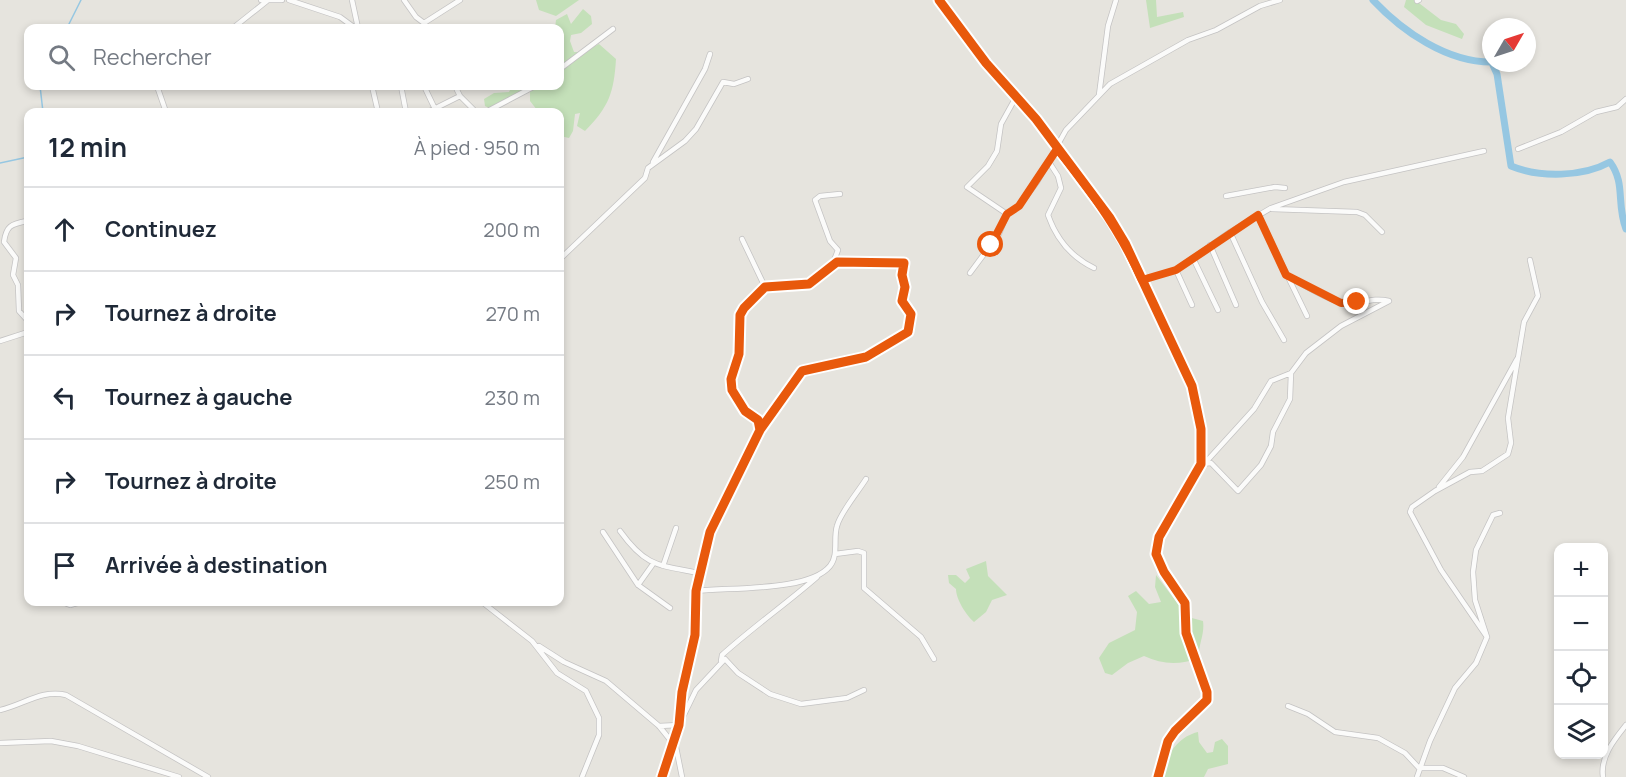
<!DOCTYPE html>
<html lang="fr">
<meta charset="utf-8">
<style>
:root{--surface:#fff;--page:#f6f6f7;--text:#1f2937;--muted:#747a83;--line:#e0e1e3}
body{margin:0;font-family:Manrope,sans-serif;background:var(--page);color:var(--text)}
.controls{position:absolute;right:18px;bottom:18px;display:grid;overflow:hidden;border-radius:12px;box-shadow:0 3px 9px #0003}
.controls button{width:54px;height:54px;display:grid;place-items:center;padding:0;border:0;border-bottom:2px solid var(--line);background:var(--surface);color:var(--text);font:30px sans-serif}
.compass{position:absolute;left:1482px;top:18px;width:54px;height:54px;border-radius:50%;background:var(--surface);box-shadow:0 3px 9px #0003;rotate:51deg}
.stop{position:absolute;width:18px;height:18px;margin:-14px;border:4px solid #ea580c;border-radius:50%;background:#fff}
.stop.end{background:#ea580c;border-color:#fff;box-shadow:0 2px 6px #0008}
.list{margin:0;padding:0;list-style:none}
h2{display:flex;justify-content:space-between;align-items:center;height:78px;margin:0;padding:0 24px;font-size:26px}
h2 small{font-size:20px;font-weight:400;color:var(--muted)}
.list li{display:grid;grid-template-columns:39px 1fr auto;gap:18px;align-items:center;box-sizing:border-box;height:84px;padding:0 24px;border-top:2px solid var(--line)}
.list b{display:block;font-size:22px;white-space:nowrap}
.list em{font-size:20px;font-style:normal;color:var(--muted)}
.icon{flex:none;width:33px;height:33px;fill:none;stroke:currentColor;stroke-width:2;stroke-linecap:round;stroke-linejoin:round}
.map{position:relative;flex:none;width:1626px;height:777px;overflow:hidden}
.search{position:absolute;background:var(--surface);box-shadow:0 3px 9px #0003;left:24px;top:24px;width:540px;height:66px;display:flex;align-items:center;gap:15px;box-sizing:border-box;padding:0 21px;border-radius:12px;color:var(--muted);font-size:22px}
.panel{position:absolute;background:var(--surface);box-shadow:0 3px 9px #0003;left:24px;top:108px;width:540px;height:498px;border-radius:12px}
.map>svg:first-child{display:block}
.green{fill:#c4e0b9}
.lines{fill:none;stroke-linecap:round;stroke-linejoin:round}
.stream{stroke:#96c7e2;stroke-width:1.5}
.river{stroke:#96c7e2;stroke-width:7}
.minor-casing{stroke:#c4c3c3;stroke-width:6}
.minor{stroke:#fbfbfa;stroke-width:4.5}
.cycleway-casing{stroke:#fff;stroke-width:13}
.cycleway{stroke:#e8590c;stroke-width:9}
.route{stroke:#ea580c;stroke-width:8}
</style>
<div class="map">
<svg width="1626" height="777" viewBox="0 0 1626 777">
<rect width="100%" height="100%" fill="#e6e4de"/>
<path class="green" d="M 536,0 L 579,0 L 556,16 L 539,10 Z
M 1146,0 L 1156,0 L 1157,17 L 1183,12 L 1184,17 L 1150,28 Z
M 1406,0 L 1415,0 L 1441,20 L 1456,24 L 1464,34 L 1462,39 L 1426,25 L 1404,7 Z
M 583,9 L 591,16 L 592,24 L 581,33 L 571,35 L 570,41 L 574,52 L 583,52 L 599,44 L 616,59 C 614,92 609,107 585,131 L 577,126 L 580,113 L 575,114 L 573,131 L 569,138 L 560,136 L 560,121 L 563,115 L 537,110 L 530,101 L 530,90 L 493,110 L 485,106 L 484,99 L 494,93 L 509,92 L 512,86 L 560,86 L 560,28 L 555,28 L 556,20 L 567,14 L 571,24 Z
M 986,561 L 988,576 L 1007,595 L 992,600 L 986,612 L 974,622 C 966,615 956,599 956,589 L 949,583 L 948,575 L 956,575 L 965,583 L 970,578 L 966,569 Z
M 1156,575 L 1188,617 L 1203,621 C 1205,635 1198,644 1199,658 C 1180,665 1163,665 1144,656 L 1128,663 L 1112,675 L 1105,673 L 1099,658 L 1109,643 L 1135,630 L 1137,612 L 1128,596 L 1136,591 L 1149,604 L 1161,602 L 1155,587 Z
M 1198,732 L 1199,742 L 1207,753 L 1213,752 L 1215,742 L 1222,739 L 1228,746 L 1228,764 L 1208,769 L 1204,777 L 1157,777 C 1166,758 1176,737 1198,732 Z"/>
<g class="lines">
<path class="stream" d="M 67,28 L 81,0
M 40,86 L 43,112
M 0,163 L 28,157"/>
<path class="river" d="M 1373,0 C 1403,32 1447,62 1491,62
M 1492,63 L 1497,74 L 1511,166 C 1540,178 1583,177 1610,162 C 1626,184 1616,203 1626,229"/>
<defs>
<path id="minor" d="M 261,0 L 282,0
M 289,0 L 340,17 L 355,28
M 352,0 L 358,28
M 404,0 L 416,17 L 424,23 L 460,0
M 939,0 L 986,63 L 1036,119 L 1110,218 L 1125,243 L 1192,386 L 1201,429 L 1201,464 L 1159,537 L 1156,554 L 1164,572 L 1185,603 L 1186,633 L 1207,692 L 1207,700 L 1175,731 L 1168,741 L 1158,777
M 1417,1 L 1419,0
M 233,28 L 267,1
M 560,69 L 613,29
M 157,86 L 166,112
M 372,86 L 378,112
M 401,86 L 406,112
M 424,86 L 435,109
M 1099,95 L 1108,26 L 1116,0
M 460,96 L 476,112
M 428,112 L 460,96 L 455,86
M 486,112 L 535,86
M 1518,149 L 1561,132 L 1596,112 L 1617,107 L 1626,99
M 653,162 L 705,69 L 710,54
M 1049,162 L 1058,176 L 1061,188 L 1048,215 C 1056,238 1071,257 1094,268
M 1226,196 L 1275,187 L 1285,188
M 1272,209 L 1357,212 L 1365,215 L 1382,232
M 1007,214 L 967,187 L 988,166 L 997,151 L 1001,124 L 1016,97
M 1258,215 L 1307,316
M 27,221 C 11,224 6,226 4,242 L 16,258 L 13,275 L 18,285 L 19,311 L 28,321
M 1230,232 L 1262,302 L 1284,340
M 742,239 L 765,287
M 1210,245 L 1236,305
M 1193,258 L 1218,310
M 560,259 L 645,178 L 648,168 L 685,141 L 696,129 L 723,82 L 734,84 L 748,79
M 833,263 L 838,250 L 830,241 L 815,200 L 820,196 L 840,194
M 1176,270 L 1192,305
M 970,273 L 999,234 L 1007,214 L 1019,206 L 1037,182 L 1066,130 L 1110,84 L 1188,40 L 1216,30 L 1260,6 L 1280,0
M 1142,280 L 1176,270 L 1230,232 L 1271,208 L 1344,182 L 1484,151
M 0,341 L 28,332
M 1205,463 L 1254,409 L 1271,381 L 1291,373
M 1201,464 L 1211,463 L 1238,491 L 1261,465 L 1271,446 L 1273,432 L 1290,399 L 1291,373 L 1306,353 L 1341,326 L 1389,301 C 1370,296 1358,307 1342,303 C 1323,298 1303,284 1286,275
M 1439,487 L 1463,457 L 1517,359
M 620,531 C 646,567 658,565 699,573
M 603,532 L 638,585 L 653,564
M 835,554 L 858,551 L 864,553 L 864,588 L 921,637 L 934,659
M 663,566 L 676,528
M 638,585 L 670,608
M 696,591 C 729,587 809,592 830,566 C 839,555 833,538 837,526 C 840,513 858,492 866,479
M 62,602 L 70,605 L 81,602
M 482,602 L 532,641 L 557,673 L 586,691 L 599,718 L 599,735 L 582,777
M 1487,637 L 1441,570 L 1410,512 L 1412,507 L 1435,491 L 1470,472 L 1482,471 L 1508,454 L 1511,443 L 1508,418 L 1524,322 L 1538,296 L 1530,260
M 539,646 L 564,662 L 606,681 L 659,726 L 676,747 L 682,777
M 721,661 L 722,655 C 753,627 786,604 817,577
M 1288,706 L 1308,714 L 1335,732 L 1378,738 L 1405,753 L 1419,768 L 1443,768 L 1464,777
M 0,710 C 23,705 42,689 66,695 L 208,777
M 659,726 L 679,725 L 696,690 L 725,659 L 738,673 L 770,694 L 801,704 L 847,698 L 864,690
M 0,743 L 51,741 L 78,746 L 179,777
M 662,777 L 679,725 L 682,692 L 695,635 L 696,591 L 710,532 L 760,430 L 758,420 L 745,411 L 732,390 L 731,379 L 739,354 L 740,315 L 744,308 L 765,287 L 809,284 L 837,262 L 904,263 L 902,275 L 905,287 L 902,301 L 911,314 L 908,332 L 866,357 L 802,371 L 760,430
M 1417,777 L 1430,741 L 1455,688 L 1476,663 L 1487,637 L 1475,600 L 1473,572 L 1476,550 L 1493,515 L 1500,513
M 1603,777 C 1600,757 1614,740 1626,725"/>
</defs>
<use href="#minor" class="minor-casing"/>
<use href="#minor" class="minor"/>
<defs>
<path id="cycleway" d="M 939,0 L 986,63 L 1036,119 L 1110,218 L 1125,243 L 1192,386 L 1201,429 L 1201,464 L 1159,537 L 1156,554 L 1164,572 L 1185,603 L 1186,633 L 1207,692 L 1207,700 L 1175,731 L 1168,741 L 1158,777
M 662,777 L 679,725 L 682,692 L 695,635 L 696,591 L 710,532 L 760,430 L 758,420 L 745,411 L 732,390 L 731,379 L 739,354 L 740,315 L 744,308 L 765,287 L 809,284 L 837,262 L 904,263 L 902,275 L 905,287 L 902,301 L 911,314 L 908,332 L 866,357 L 802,371 L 760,430"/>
</defs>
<use href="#cycleway" class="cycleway-casing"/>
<use href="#cycleway" class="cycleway"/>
</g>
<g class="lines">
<path class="route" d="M 991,245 L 1007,214 L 1019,206 L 1057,149 C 1091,190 1120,231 1142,280 L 1176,270 L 1258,215 L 1286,275 L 1341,303 L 1357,302"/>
</g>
</svg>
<div class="controls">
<button>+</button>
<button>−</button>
<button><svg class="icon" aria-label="locate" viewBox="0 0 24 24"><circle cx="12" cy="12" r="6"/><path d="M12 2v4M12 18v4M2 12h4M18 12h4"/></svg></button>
<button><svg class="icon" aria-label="layers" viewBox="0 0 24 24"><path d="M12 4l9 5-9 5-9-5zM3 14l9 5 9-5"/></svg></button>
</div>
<svg class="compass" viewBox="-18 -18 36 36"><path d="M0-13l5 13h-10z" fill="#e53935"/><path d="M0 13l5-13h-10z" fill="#747a83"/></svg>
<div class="stop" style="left:991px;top:245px"></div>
<div class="stop end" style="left:1357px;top:302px"></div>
<div class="search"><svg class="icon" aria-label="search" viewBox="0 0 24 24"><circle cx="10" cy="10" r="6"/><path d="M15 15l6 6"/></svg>Rechercher</div>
<section class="panel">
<h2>12 min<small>À pied · 950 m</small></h2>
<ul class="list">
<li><svg class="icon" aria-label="ahead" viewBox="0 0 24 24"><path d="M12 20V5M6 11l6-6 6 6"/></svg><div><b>Continuez</b></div><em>200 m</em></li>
<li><svg class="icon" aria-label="right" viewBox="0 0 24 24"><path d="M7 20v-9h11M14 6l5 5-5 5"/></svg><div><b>Tournez à droite</b></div><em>270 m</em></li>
<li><svg class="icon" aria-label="left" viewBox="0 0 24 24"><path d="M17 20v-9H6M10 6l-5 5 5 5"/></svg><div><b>Tournez à gauche</b></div><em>230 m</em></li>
<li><svg class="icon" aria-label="right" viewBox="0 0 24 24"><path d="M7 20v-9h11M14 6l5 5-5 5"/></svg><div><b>Tournez à droite</b></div><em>250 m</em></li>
<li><svg class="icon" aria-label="arrive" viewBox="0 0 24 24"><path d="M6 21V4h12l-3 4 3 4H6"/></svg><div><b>Arrivée à destination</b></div></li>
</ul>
</section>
</div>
